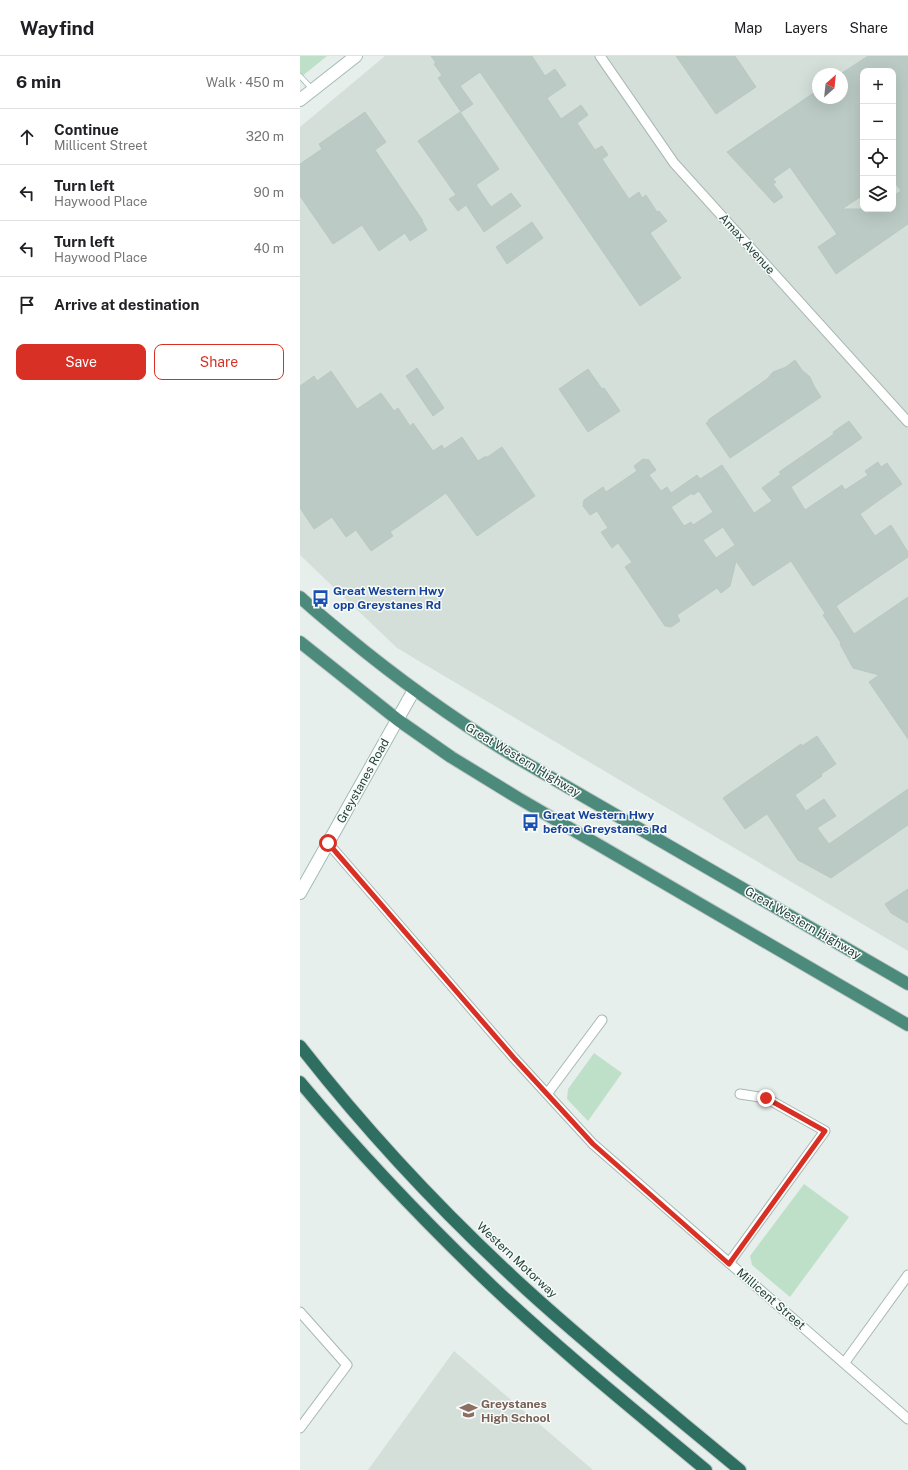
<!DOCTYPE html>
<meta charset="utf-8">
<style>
:root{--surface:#fff;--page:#f2f2f2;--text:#202124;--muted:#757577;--line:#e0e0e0;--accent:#d93025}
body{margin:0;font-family:"Public Sans",sans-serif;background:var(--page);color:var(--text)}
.controls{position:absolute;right:12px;top:12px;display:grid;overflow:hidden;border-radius:8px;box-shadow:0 4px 16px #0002}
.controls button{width:36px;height:36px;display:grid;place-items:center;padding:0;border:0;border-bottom:1px solid var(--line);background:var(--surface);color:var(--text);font:20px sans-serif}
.compass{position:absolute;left:512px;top:12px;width:36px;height:36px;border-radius:50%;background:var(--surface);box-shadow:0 4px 16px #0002;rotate:27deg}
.stop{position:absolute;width:12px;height:12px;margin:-9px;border:3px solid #d93025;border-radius:50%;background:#fff}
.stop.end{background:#d93025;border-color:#fff;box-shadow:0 1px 4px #0008}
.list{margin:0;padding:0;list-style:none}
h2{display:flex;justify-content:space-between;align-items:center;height:52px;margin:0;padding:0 16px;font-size:17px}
h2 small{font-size:13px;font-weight:400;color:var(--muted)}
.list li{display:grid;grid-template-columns:26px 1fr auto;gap:12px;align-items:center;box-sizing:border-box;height:56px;padding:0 16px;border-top:1px solid var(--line)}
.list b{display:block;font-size:15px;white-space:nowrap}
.list p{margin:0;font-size:13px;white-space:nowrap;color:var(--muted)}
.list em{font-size:13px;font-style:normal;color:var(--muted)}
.actions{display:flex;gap:8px;padding:12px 16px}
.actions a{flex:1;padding:9px 0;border:1px solid var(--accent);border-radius:8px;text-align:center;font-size:14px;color:var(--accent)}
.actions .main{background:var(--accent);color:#fff}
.icon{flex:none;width:22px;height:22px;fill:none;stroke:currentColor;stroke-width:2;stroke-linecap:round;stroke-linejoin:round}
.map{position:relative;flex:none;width:608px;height:1414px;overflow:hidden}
header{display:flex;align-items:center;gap:24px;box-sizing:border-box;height:56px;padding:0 20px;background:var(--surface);border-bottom:1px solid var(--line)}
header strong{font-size:19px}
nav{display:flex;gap:22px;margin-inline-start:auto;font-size:14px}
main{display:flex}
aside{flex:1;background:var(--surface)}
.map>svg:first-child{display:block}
.built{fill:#d4dfda;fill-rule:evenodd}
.green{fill:#bfe0c8}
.building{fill:#bbcac4;stroke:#b8c9c2;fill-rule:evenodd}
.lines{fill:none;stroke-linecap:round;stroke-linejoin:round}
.service-casing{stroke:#a8b8b2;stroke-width:6}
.minor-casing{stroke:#a8b8b2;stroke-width:11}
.secondary-casing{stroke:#a4bbb3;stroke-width:14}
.trunk-casing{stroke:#c2cac8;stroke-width:14}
.motorway-casing{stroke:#c2cac8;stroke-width:14}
.service{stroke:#fff;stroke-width:4.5}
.minor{stroke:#fff;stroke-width:9}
.secondary{stroke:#fff;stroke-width:12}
.trunk{stroke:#4c8a7c;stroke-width:12}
.motorway{stroke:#2f6f62;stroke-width:12}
.route{stroke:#d93025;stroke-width:5}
.labels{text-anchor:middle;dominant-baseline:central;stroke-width:3;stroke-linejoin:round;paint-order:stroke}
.street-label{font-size:12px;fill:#24423a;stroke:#f7fbf9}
.transit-label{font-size:12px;font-weight:bold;fill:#164399;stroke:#f7fbf9;text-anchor:start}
.education-label{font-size:12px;font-weight:bold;fill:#785e54;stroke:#f7fbf9;text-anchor:start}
</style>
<header>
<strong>Wayfind</strong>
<nav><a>Map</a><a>Layers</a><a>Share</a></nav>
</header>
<main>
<aside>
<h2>6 min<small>Walk · 450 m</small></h2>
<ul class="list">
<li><svg class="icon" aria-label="ahead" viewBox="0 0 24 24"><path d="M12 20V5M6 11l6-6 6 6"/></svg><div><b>Continue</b><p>Millicent Street</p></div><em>320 m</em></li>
<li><svg class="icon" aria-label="left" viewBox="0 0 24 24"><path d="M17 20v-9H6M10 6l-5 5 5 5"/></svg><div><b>Turn left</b><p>Haywood Place</p></div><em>90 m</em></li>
<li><svg class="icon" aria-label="left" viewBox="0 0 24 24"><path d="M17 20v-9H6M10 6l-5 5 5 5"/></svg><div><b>Turn left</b><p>Haywood Place</p></div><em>40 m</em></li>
<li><svg class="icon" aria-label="arrive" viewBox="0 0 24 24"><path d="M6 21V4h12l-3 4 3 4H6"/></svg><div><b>Arrive at destination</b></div></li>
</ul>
<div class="actions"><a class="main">Save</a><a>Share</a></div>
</aside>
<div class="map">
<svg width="608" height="1414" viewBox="0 0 608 1414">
<rect width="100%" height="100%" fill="#e6efeb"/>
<path class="built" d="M 85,0 L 608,0 L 608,895 L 97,592 L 0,499 L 0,71 ZM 563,15 L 593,15 L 593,153 L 563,153 ZM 518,18 L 542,18 L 542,42 L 518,42 Z
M 154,1295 L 293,1414 L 68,1414 Z"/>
<path class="green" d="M 0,0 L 27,0 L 0,22 Z
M 294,997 L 322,1017 L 288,1065 L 267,1043 L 268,1033 Z
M 504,1128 L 549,1161 L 490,1241 L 452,1209 L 450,1200 Z"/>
<path class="building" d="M 131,0 L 232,0 L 245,20 L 255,13 L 266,29 L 247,42 L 261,63 L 281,49 L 288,59 L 277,67 L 295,94 L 302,90 L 308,99 L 302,103 L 329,143 L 339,136 L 342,142 L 346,139 L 357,156 L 359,155 L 367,165 L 350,177 L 381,222 L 340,250 L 180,16 L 160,30 L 173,48 L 161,56 L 138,22 L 142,19 L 134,8 L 136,7 Z
M 376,0 L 435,0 L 456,31 L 416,58 Z
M 568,0 L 608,0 L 608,168 L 536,218 L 518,191 L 537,178 L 490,111 L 473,123 L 476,126 L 473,128 L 483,141 L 474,147 L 427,96 L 518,34 L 518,42 L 542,42 L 542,17 ZM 563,15 L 593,15 L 593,124 L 601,135 L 593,140 L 593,153 L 542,153 L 563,139 Z
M 65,56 L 86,86 L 75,94 L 123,165 L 122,165 L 127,174 L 110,185 L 105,177 L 79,195 L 62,169 L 33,188 L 0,140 L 0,108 L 22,93 L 19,88 Z
M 160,56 L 199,113 L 176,129 L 191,151 L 211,137 L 221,150 L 184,176 L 166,149 L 158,155 L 149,143 L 156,139 L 118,85 Z
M 232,166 L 243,182 L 207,208 L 196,191 Z
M 495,304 L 502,314 L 510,321 L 514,330 L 521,341 L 430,402 L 406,367 L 409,365 L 408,364 L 467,323 L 473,316 L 486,311 Z
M 117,312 L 144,352 L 133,360 L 106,320 Z
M 288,313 L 302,333 L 304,332 L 320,355 L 288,376 L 259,333 Z
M 31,315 L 57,353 L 81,337 L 94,355 L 98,352 L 110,370 L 113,367 L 133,395 L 142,389 L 144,393 L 162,381 L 178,405 L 186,400 L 186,402 L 202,391 L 235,440 L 177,480 L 146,437 L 90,476 L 93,480 L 71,495 L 56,474 L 46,481 L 32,461 L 14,473 L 0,452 L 0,330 L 14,320 L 17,325 Z
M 549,365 L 562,382 L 491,431 L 505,454 L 542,429 L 545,434 L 568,419 L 565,415 L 578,406 L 581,411 L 587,407 L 602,428 L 560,458 L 575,480 L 591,469 L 608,496 L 608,501 L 536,550 L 554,578 L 608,541 L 608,683 L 569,626 L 579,619 L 553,612 L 540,588 L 541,587 L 523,559 L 525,557 L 491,505 L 453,530 L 436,505 L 430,530 L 421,537 L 417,532 L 377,559 L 380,565 L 371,571 L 365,570 L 325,511 L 332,506 L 318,487 L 312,492 L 301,476 L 308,472 L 297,455 L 290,459 L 283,450 L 284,444 L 303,431 L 306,436 L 337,415 L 334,410 L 343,403 L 349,404 L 356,414 L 349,419 L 361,435 L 367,431 L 371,437 L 397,419 L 400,423 L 422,409 L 454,457 L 472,445 L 462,432 L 481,418 L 479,416 L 534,378 L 533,376 ZM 399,435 L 413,456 L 393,469 L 391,466 L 384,470 L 371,451 L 392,437 L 393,439 ZM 423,471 L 435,489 L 416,502 L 403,484 Z
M 517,680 L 536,708 L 521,718 L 522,720 L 495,739 L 506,755 L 524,743 L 536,760 L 517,772 L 529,788 L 608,733 L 608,769 L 531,822 L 498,804 L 467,758 L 445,773 L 423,742 L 501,688 L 502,690 Z
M 608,833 L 608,867 L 591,857 L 585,848 Z"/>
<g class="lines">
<defs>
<path id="service" d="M 0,20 L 12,33"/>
<path id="minor" d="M 300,0 L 374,107 L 608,366
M 28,787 L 214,1002 L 293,1088 L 608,1363
M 247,1038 L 302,964
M 429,1207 L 525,1075 L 466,1042 L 440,1038
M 0,1256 L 47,1309 L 0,1372
M 545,1306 L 608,1219"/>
<path id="secondary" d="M 0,44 L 56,0
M 0,837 L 114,634"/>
<path id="trunk" d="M 0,541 C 15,555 31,568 47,581 C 99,624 154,663 212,699 L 608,928
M 0,586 L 98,664 L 151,701 L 218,742 L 608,969"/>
<path id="motorway" d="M 0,990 C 68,1077 144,1158 226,1233 C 295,1296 368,1354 440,1414
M 0,1026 C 60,1098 125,1166 193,1231 C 261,1295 334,1354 406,1414"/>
</defs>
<use href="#service" class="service-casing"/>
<use href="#minor" class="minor-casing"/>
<use href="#secondary" class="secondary-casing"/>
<use href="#trunk" class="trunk-casing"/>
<use href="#motorway" class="motorway-casing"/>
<use href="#service" class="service"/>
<use href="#minor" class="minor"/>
<use href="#secondary" class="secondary"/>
<use href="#trunk" class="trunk"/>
<use href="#motorway" class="motorway"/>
</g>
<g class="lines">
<path class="route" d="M 28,787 L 214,1002 L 293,1088 L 429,1208 L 525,1075 L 466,1042"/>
</g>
<defs>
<symbol id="bus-bare" viewBox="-9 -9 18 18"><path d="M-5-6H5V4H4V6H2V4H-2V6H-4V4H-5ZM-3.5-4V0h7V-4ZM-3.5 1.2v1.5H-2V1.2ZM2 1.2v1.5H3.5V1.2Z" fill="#1a4fb4" stroke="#f7fbf9" stroke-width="2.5" paint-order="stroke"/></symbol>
<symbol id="school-bare" viewBox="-9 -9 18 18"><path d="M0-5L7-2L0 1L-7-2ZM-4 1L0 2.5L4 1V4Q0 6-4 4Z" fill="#8d6e63" stroke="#f7fbf9" stroke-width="2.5" paint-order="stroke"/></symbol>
</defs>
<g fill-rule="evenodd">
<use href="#bus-bare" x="8" y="530" width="25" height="25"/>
<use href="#bus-bare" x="218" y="754" width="25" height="25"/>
<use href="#school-bare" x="156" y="1342" width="25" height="25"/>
</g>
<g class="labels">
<g class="street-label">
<text transform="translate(447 188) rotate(48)">Amax Avenue</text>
<text transform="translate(223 704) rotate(31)">Great Western Highway</text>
<text transform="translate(63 725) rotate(-61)">Greystanes Road</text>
<text transform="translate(503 867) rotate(30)">Great Western Highway</text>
<text transform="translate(217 1204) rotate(43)">Western Motorway</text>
<text transform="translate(471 1243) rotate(41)">Millicent Street</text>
</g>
<g class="transit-label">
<text x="33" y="535">Great Western Hwy<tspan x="33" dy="14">opp Greystanes Rd</tspan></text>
<text x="243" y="759">Great Western Hwy<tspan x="243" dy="14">before Greystanes Rd</tspan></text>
</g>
<g class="education-label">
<text x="181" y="1348">Greystanes<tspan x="181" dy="14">High School</tspan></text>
</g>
</g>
</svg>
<div class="controls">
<button>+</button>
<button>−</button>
<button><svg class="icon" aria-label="locate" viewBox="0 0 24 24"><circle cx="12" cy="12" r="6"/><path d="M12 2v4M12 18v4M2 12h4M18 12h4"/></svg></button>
<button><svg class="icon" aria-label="layers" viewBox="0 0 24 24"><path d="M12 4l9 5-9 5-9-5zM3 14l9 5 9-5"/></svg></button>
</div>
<svg class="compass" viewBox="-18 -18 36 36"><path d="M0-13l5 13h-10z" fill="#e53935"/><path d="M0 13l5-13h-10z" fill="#757577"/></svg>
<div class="stop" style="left:28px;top:787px"></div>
<div class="stop end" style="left:466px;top:1042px"></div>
</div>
</main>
